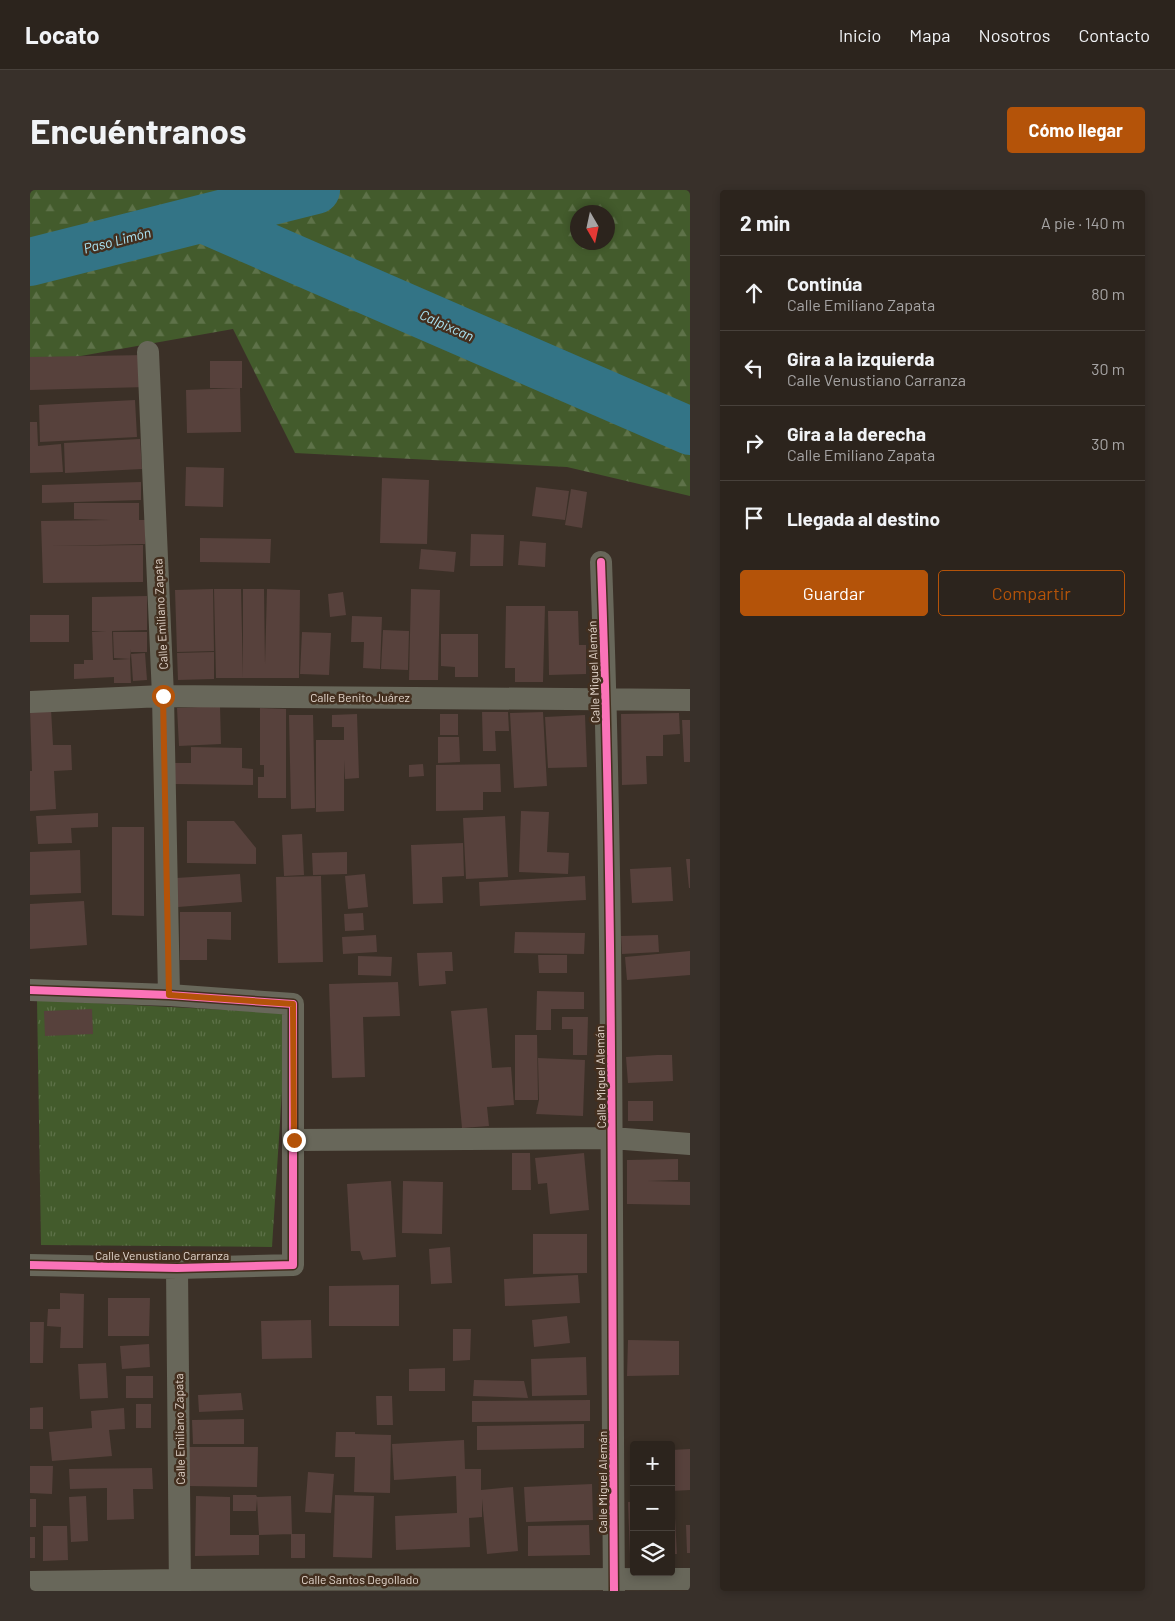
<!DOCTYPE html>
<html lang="es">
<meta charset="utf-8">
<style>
:root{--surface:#2c241d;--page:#38302a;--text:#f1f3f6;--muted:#a6a4a4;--line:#48413b;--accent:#b45309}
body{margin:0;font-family:Barlow,sans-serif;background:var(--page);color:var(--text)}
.controls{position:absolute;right:15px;bottom:15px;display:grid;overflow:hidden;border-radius:5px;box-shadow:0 2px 8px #0003}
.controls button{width:45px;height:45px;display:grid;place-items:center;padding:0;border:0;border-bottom:1px solid var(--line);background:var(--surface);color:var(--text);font:25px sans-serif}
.compass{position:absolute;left:540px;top:15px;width:45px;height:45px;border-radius:50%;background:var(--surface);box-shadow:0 2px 8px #0003;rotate:171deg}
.stop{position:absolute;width:15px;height:15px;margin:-11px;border:4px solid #b45309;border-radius:50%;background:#fff}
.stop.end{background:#b45309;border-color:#fff;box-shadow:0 1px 5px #0008}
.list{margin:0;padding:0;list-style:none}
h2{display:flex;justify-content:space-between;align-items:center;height:65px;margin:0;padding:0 20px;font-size:21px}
h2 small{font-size:16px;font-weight:400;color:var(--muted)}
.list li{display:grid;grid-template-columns:32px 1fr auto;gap:15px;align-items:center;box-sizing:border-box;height:75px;padding:0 20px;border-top:1px solid var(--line)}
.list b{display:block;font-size:19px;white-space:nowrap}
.list p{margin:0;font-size:16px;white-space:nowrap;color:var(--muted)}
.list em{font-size:16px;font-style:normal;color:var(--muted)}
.actions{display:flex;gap:10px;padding:15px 20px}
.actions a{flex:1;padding:11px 0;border:1px solid var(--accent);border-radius:5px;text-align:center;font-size:18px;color:var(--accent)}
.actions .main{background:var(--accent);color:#fff}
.icon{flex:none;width:28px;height:28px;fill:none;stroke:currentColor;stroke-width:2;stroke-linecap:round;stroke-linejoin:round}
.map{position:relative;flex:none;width:660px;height:1401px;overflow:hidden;border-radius:5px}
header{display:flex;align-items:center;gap:30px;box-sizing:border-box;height:70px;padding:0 25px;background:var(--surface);border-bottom:1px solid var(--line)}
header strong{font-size:24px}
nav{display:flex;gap:28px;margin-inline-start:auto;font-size:18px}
.intro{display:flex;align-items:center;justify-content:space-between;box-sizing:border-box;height:120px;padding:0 30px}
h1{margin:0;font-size:35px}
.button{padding:12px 22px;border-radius:5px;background:var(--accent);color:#fff;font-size:18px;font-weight:700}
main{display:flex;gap:30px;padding:0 30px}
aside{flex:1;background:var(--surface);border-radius:5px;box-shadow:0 2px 8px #0003}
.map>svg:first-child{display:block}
.grass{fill:url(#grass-tufts)}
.forest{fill:url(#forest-firs);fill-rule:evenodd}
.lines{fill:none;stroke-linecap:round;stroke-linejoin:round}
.river{stroke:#337486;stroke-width:48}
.building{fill:#57413c}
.street{stroke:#68675a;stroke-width:22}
.cycleway-casing{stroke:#432f1f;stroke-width:11}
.cycleway{stroke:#fb73b8;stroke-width:8}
.route{stroke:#b45309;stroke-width:6}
.labels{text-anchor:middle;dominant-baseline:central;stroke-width:5;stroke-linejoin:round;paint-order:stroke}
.street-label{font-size:12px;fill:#e2d5cb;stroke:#432f1f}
.water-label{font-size:14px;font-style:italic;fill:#ace7f8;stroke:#432f1f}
</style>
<header>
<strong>Locato</strong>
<nav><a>Inicio</a><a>Mapa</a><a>Nosotros</a><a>Contacto</a></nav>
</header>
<div class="intro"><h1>Encuéntranos</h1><a class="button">Cómo llegar</a></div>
<main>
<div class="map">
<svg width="660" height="1401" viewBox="0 0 660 1401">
<defs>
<pattern id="grass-tufts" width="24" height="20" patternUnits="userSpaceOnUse" patternTransform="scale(1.25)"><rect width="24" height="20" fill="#435b2c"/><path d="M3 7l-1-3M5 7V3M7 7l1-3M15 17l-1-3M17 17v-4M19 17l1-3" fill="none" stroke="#5e7249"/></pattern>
<pattern id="forest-firs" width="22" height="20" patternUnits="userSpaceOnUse" patternTransform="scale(1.25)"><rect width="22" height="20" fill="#435b2c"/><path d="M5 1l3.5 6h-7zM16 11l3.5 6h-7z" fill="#5e7249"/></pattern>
</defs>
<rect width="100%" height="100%" fill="#3b3027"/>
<path class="grass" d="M 7,810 L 257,823 L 242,1057 L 11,1055 Z"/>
<path class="forest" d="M 0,0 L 660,0 L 660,306 L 537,277 L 265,263 L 203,139 L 0,175 ZM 548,22 L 578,22 L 578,52 L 548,52 Z"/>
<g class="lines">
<path class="river" d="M 173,29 L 660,241
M 0,72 L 286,0"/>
</g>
<path class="building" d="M 116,165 L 117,197 L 0,200 L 0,167 Z
M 180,171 L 212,171 L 212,198 L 180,198 Z
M 210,198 L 211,242 L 157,243 L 156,200 Z
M 105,210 L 107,247 L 10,252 L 9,215 Z
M 0,232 L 7,232 L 8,256 L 31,254 L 33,282 L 0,283 Z
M 110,249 L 112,279 L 35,283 L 34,253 Z
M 156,277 L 194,278 L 193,317 L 155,316 Z
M 352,288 L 399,290 L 397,354 L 350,353 Z
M 111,292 L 111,310 L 12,313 L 12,295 Z
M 506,297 L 539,301 L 535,330 L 502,326 Z
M 541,299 L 557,302 L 552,338 L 535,335 Z
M 44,313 L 109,313 L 109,330 L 115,330 L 115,354 L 20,356 L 113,355 L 113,392 L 13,393 L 11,331 L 80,330 L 44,329 Z
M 441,344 L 474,345 L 473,376 L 440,376 Z
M 170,348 L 241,349 L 240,373 L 170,372 Z
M 490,351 L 516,353 L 515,377 L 488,375 Z
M 391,359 L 426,362 L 424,382 L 389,379 Z
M 183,399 L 184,461 L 147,462 L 145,400 Z
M 184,399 L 211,399 L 213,488 L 186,488 Z
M 213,399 L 234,399 L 235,474 L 237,399 L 270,400 L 269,488 L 213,488 Z
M 381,399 L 410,400 L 408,490 L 379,490 Z
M 313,402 L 316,425 L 300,427 L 298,404 Z
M 117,406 L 117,440 L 82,441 L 83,470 L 100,469 L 101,493 L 84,493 L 84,487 L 44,489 L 44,474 L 54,474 L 54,470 L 63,470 L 62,442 L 76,441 L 62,441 L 62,407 Z
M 476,416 L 515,416 L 513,492 L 485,492 L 485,478 L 475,478 Z
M 518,421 L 548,421 L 549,455 L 556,455 L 556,484 L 519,485 Z
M 0,425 L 39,425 L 39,452 L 0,452 Z
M 322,426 L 352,427 L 350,479 L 333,478 L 334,452 L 321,452 Z
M 353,440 L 379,441 L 378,480 L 351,479 Z
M 83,442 L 117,442 L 117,462 L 101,462 L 101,459 L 100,469 L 84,468 Z
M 272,442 L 301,443 L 299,485 L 270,484 Z
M 411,444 L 448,444 L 448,487 L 425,487 L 425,477 L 411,476 Z
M 184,462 L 184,489 L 148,490 L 147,463 Z
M 115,463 L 117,490 L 103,491 L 101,464 Z
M 190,516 L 191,554 L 149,556 L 147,518 Z
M 230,518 L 256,519 L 256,608 L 228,608 L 228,587 L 234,587 L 234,575 L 230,575 Z
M 21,519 L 23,555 L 41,555 L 42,580 L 24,581 L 26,619 L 0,621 L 0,581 L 2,581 L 0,520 Z
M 452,522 L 478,522 L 479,541 L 465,541 L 466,561 L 453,561 Z
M 513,522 L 517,596 L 484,598 L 480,523 Z
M 649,523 L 650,544 L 633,545 L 633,566 L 616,566 L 617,594 L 592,595 L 591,524 Z
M 327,524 L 329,588 L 315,589 L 314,570 L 314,621 L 286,622 L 286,550 L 314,550 L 314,537 L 302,537 L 302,525 Z
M 410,524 L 428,524 L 428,545 L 410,545 Z
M 259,525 L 283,525 L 285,618 L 261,619 Z
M 555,525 L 557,577 L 518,578 L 515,527 Z
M 652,530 L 660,530 L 660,572 L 654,572 Z
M 408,547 L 429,547 L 430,572 L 408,573 Z
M 161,557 L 212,558 L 212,578 L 223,579 L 223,595 L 144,594 L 145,573 L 161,573 Z
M 393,574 L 394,586 L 379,587 L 379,575 Z
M 470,574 L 471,602 L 453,602 L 453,620 L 406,621 L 406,575 Z
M 491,621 L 519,622 L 517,662 L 539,663 L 538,684 L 489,682 Z
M 68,623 L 68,637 L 41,638 L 42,653 L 8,654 L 6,626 Z
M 475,626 L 478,687 L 436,689 L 433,628 Z
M 157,631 L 204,631 L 226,658 L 226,674 L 157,673 Z
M 82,637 L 114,637 L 114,726 L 82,725 Z
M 272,644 L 274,685 L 254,686 L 252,645 Z
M 433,653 L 434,686 L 412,687 L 413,713 L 383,714 L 381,655 Z
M 50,660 L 51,703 L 0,705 L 0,662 Z
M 317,662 L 317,684 L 283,685 L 282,663 Z
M 656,669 L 660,669 L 660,698 L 659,698 Z
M 641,677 L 643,711 L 602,713 L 600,679 Z
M 210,684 L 212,712 L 148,717 L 146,688 Z
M 335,684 L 338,717 L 318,719 L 315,686 Z
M 291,686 L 293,772 L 248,773 L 246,687 Z
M 555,686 L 556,710 L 450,716 L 449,692 Z
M 54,711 L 57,755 L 0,759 L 0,714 Z
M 150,722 L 201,722 L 201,750 L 177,749 L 177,770 L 150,770 Z
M 333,723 L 334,740 L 315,741 L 314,724 Z
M 485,742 L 555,743 L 554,764 L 484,763 Z
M 346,745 L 347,762 L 313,764 L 312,747 Z
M 628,745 L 629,762 L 592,764 L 591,746 Z
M 660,761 L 660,785 L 597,790 L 595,767 Z
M 422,762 L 423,781 L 415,781 L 416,794 L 389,796 L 387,763 Z
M 508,765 L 537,765 L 537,783 L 509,783 Z
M 328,766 L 362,767 L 361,786 L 328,785 Z
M 368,792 L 370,826 L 333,827 L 335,887 L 302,888 L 299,794 Z
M 507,801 L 554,802 L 554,819 L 521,819 L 521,840 L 506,840 Z
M 457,818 L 462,878 L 481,877 L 484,915 L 457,917 L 459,936 L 432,938 L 421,821 Z
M 62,819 L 63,844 L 15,846 L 14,821 Z
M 532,827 L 558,827 L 557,865 L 543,865 L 543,839 L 532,839 Z
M 485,845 L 507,845 L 508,910 L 485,910 Z
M 627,865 L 642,865 L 643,891 L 598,893 L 596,867 Z
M 508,868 L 555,870 L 553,926 L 506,924 L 509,910 Z
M 598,911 L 623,911 L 623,931 L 598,931 Z
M 482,963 L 500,963 L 501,1000 L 482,1000 Z
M 554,963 L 559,1020 L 520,1024 L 517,993 L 508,994 L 505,968 Z
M 648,969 L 648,990 L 618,991 L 660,992 L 660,1015 L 597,1014 L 597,970 Z
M 361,991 L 366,1067 L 333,1070 L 330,1061 L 321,1061 L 317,994 Z
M 373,991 L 413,992 L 412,1044 L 372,1043 Z
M 503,1044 L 557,1044 L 557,1083 L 503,1084 Z
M 420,1057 L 422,1093 L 401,1094 L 399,1059 Z
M 548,1085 L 550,1113 L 475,1116 L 474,1089 Z
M 369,1095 L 369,1136 L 299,1136 L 299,1096 Z
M 30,1103 L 54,1104 L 53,1158 L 30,1158 L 31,1137 L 17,1136 L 18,1119 L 30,1119 Z
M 78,1108 L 120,1108 L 119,1146 L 78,1146 Z
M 537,1126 L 540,1153 L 504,1157 L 502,1130 Z
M 281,1130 L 282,1168 L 232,1169 L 231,1131 Z
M 0,1132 L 14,1132 L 13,1173 L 0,1173 Z
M 423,1139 L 441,1139 L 440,1170 L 423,1171 Z
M 598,1150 L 649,1151 L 649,1185 L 597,1186 Z
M 119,1154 L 120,1177 L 92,1179 L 90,1156 Z
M 556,1167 L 557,1205 L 502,1206 L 501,1169 Z
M 76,1173 L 78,1208 L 50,1209 L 48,1174 Z
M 415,1178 L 415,1201 L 379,1201 L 379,1179 Z
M 96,1186 L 123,1186 L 123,1208 L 96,1208 Z
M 444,1190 L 494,1191 L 498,1208 L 443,1206 Z
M 211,1203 L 213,1220 L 169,1222 L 168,1205 Z
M 346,1206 L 362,1206 L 363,1235 L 347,1235 Z
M 560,1210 L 560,1231 L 442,1232 L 442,1211 Z
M 106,1214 L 121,1214 L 121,1238 L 106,1238 Z
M 13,1217 L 13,1239 L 0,1239 L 0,1218 Z
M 94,1218 L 95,1239 L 79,1240 L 82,1266 L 22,1271 L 19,1242 L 62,1238 L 61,1221 Z
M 214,1229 L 214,1254 L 163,1254 L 162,1230 Z
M 554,1234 L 554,1258 L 447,1260 L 447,1236 Z
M 306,1242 L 325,1242 L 325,1244 L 361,1245 L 360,1303 L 324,1302 L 325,1267 L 305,1267 Z
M 434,1250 L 435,1279 L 451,1279 L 451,1300 L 483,1297 L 488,1361 L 457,1364 L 452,1309 L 452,1327 L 439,1328 L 440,1357 L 366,1360 L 365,1326 L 427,1323 L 426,1286 L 364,1290 L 362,1254 Z
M 158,1257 L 228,1257 L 227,1297 L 158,1296 Z
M 660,1259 L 660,1300 L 641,1301 L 641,1260 Z
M 0,1276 L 23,1276 L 22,1304 L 0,1303 Z
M 122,1278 L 123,1299 L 103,1299 L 104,1329 L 77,1330 L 77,1298 L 40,1299 L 39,1279 Z
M 278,1282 L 304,1284 L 301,1323 L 275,1322 Z
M 562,1294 L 563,1330 L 496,1332 L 494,1297 Z
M 203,1305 L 226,1305 L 227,1307 L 261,1306 L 262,1344 L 229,1345 L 227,1309 L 226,1321 L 203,1321 Z
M 305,1305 L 344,1306 L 342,1368 L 303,1367 Z
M 56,1306 L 58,1351 L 41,1352 L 39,1307 Z
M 166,1306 L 200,1307 L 200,1345 L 229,1345 L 229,1365 L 165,1366 Z
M 0,1309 L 6,1309 L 6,1337 L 0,1337 Z
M 641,1310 L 644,1310 L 647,1364 L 641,1364 Z
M 598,1312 L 604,1312 L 604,1365 L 600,1366 Z
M 559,1335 L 560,1365 L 498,1366 L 498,1336 Z
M 656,1335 L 660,1335 L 660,1363 L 657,1363 Z
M 13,1336 L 37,1336 L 38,1370 L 13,1371 Z
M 261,1344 L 275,1344 L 275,1368 L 261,1368 Z
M 0,1347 L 5,1347 L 5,1368 L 0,1368 Z"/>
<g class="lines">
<path class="street" d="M 118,162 L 133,506 L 139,805
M 571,372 C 584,715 581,1058 584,1401
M 0,512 L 133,506 L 660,510
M 0,800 L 139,805 L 263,814 L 263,1075 L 147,1078 L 0,1075
M 265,950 L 582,948 L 660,954
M 147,1078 L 150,1401
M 0,1392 L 150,1390 L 660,1389"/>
<defs>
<path id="cycleway" d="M 571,372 C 584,715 581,1058 584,1401
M 0,800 L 139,805 L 263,814 L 263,1075 L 147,1078 L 0,1075"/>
</defs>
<use href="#cycleway" class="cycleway-casing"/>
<use href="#cycleway" class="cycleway"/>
</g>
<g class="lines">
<path class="route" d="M 133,506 L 139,805 L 263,814 L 264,950"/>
</g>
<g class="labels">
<g class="street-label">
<text transform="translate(130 424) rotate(-93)">Calle Emiliano Zapata</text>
<text transform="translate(563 482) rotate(-92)">Calle Miguel Alemán</text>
<text x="330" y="507">Calle Benito Juárez</text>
<text transform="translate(570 887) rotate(-91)">Calle Miguel Alemán</text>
<text x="132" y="1065">Calle Venustiano Carranza</text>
<text transform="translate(149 1239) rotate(-91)">Calle Emiliano Zapata</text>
<text transform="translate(572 1292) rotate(-90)">Calle Miguel Alemán</text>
<text x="330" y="1389">Calle Santos Degollado</text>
</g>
<g class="water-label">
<text transform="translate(87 50) rotate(-14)">Paso Limón</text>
<text transform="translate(417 135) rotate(24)">Calpixcan</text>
</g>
</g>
</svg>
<div class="controls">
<button>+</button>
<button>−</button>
<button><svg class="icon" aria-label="layers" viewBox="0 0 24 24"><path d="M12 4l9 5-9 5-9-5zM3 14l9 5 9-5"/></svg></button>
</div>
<svg class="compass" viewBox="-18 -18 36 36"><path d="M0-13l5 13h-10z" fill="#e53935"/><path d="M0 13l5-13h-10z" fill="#a6a4a4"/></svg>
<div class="stop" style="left:133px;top:506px"></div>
<div class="stop end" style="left:264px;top:950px"></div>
</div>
<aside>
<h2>2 min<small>A pie · 140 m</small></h2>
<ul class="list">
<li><svg class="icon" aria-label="ahead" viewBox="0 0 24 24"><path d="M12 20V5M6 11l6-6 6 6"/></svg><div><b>Continúa</b><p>Calle Emiliano Zapata</p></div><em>80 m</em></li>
<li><svg class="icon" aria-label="left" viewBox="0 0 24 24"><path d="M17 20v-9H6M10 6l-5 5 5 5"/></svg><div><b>Gira a la izquierda</b><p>Calle Venustiano Carranza</p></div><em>30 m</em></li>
<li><svg class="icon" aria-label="right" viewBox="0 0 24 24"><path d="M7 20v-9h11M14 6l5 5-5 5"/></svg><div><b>Gira a la derecha</b><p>Calle Emiliano Zapata</p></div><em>30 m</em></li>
<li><svg class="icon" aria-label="arrive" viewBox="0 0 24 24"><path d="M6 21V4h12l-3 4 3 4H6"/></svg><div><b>Llegada al destino</b></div></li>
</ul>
<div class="actions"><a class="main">Guardar</a><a>Compartir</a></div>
</aside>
</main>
